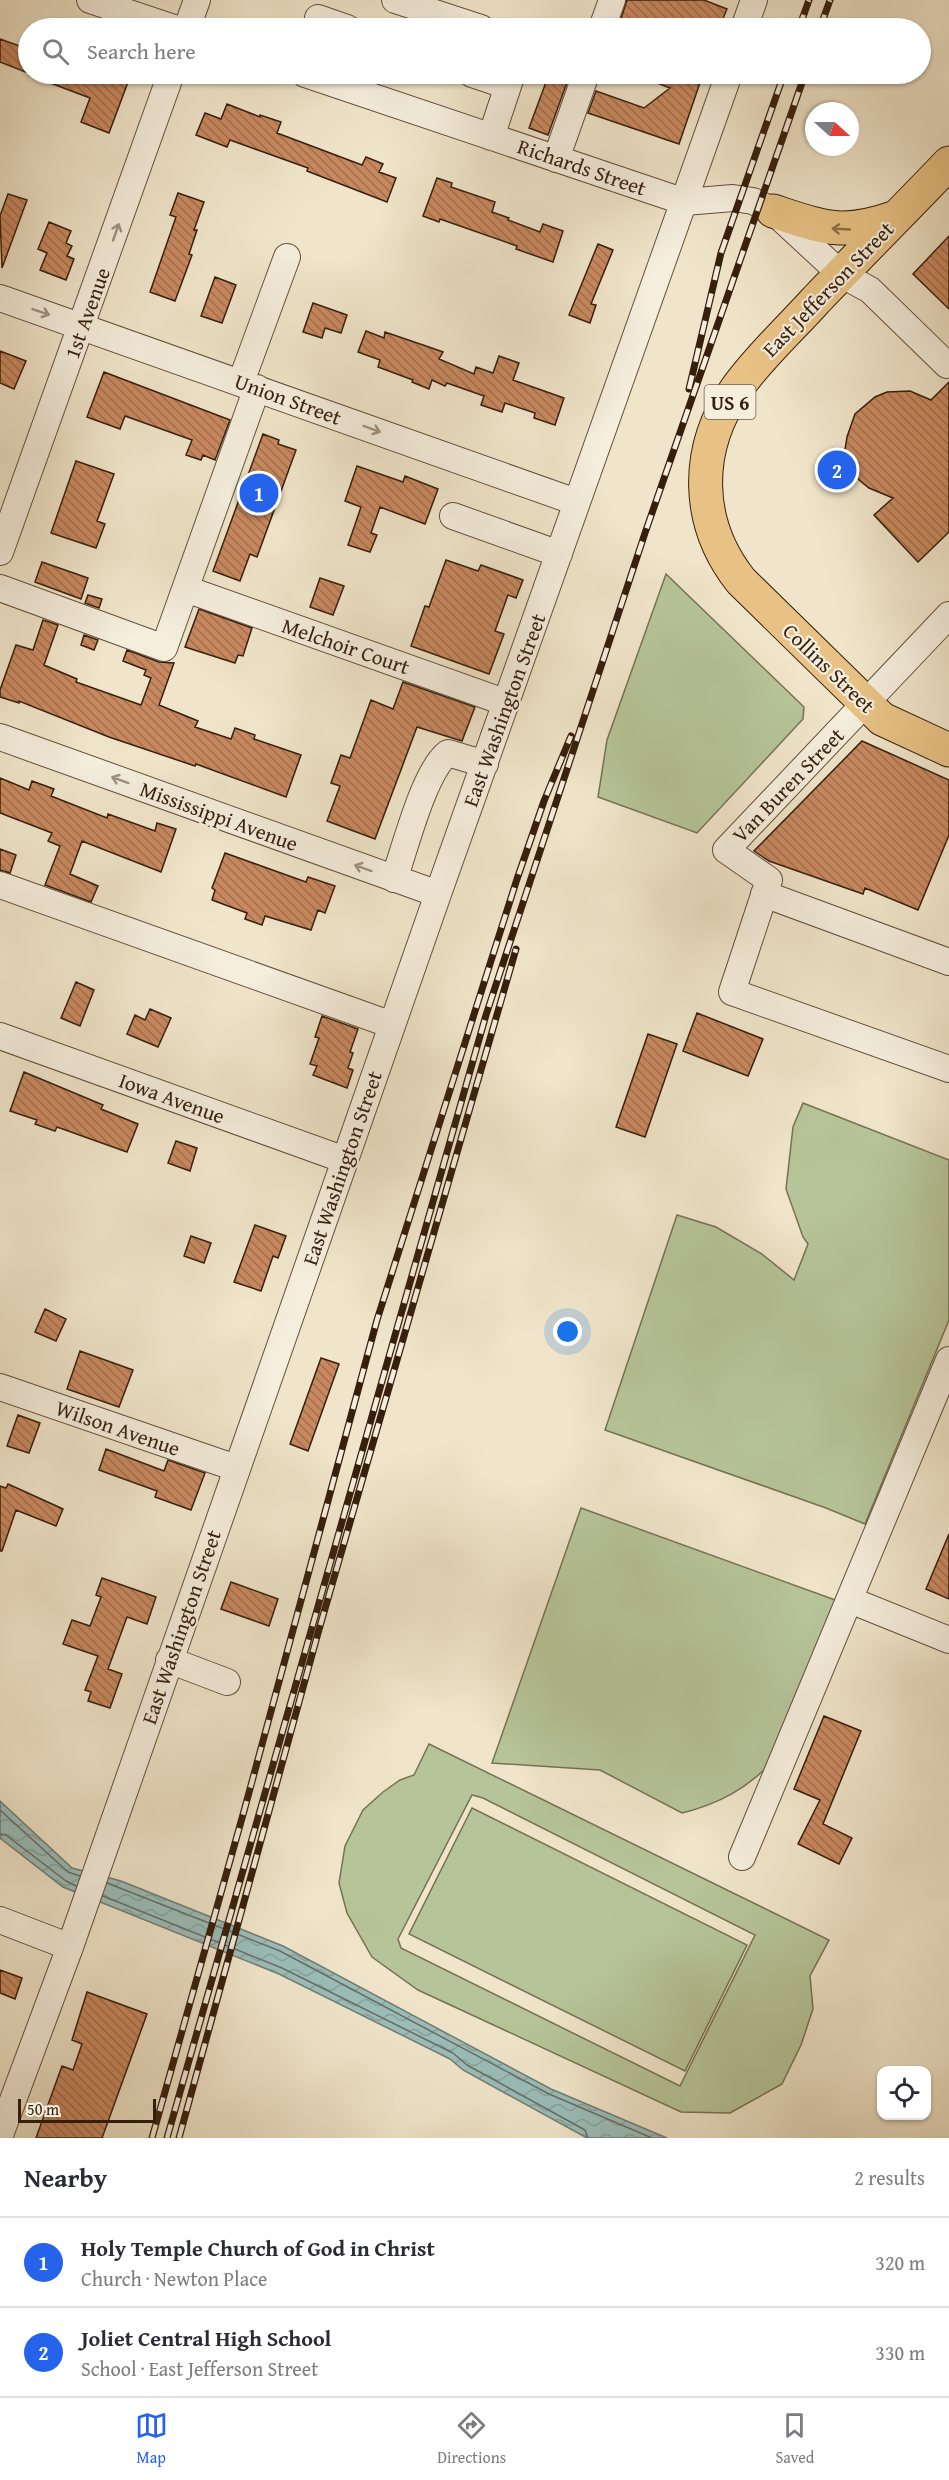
<!DOCTYPE html>
<meta charset="utf-8">
<style>
:root{--surface:#fff;--page:#f2f2f3;--text:#2b2b33;--muted:#7c7c81;--line:#e1e1e2;--accent:#2563eb}
body{margin:0;font-family:"Gentium Book Plus",serif;background:var(--page);color:var(--text)}
.controls{position:absolute;right:18px;bottom:18px;display:grid;overflow:hidden;border-radius:12px;box-shadow:0 2px 4px #0004}
.controls button{width:54px;height:54px;display:grid;place-items:center;padding:0;border:0;border-bottom:2px solid var(--line);background:var(--surface);color:var(--text);font:30px sans-serif}
.compass{position:absolute;left:805px;top:102px;width:54px;height:54px;border-radius:50%;background:var(--surface);box-shadow:0 2px 4px #0004;rotate:111deg}
.scale{position:absolute;left:18px;bottom:15px;width:138px;box-sizing:border-box;padding-left:6px;border:3px solid #361f0d;border-top:0;font-size:16px;line-height:21px;white-space:nowrap;color:#361f0d;-webkit-text-stroke:4px #f5eedd;paint-order:stroke}
.you{position:absolute;left:568px;top:1332px;width:21px;height:21px;margin:-15px;border:4px solid #fff;border-radius:50%;background:#1a73e8;box-shadow:0 0 0 9px #1a73e833}
.badge{display:grid;place-items:center;width:39px;height:39px;border-radius:50%;background:var(--accent);color:#fff;font-size:20px;font-weight:700}
.pin{position:absolute;translate:-50% -50%;border:3px solid #fff;box-shadow:0 2px 6px #0006}
.list{margin:0;padding:0;list-style:none}
h2{display:flex;justify-content:space-between;align-items:center;height:78px;margin:0;padding:0 24px;font-size:26px}
h2 small{font-size:20px;font-weight:400;color:var(--muted)}
.list li{display:grid;grid-template-columns:39px 1fr auto;gap:18px;align-items:center;box-sizing:border-box;height:90px;padding:0 24px;border-top:2px solid var(--line)}
.list b{display:block;font-size:22px;white-space:nowrap}
.list p{margin:0;font-size:20px;white-space:nowrap;color:var(--muted)}
.list em{font-size:20px;font-style:normal;color:var(--muted)}
.icon{flex:none;width:33px;height:33px;fill:none;stroke:currentColor;stroke-width:2;stroke-linecap:round;stroke-linejoin:round}
.map{position:relative;flex:none;width:949px;height:2138px;overflow:hidden}
.search{position:absolute;background:var(--surface);box-shadow:0 2px 4px #0004;left:18px;right:18px;top:18px;height:66px;display:flex;align-items:center;gap:15px;box-sizing:border-box;padding:0 21px;border-radius:33px;color:var(--muted);font-size:22px}
.sheet{height:258px;background:var(--surface)}
nav{display:flex;justify-content:space-around;align-items:center;box-sizing:border-box;height:84px;border-top:2px solid var(--line);background:var(--surface);font-size:16px;color:var(--muted)}
nav a{display:grid;justify-items:center;gap:3px}
nav .on{color:var(--accent)}
.map>svg:first-child{display:block}
.pitch{fill:#b6c599;stroke:#767253;stroke-width:1.5;fill-rule:evenodd}
.water{fill:url(#water-waves);stroke:#737e75;stroke-width:1.5}
.lines{fill:none;stroke-linecap:round;stroke-linejoin:round}
.shore{stroke:#686e64;stroke-width:1.5}
.building{fill:url(#building-back-hatch);stroke:#361f0d;stroke-width:1.5}
.minor-casing{stroke:#64503c;stroke-width:28}
.major-casing{stroke:#361f0d;stroke-width:35}
.minor{stroke:#f5eedd;stroke-width:26}
.major{stroke:#e8c285;stroke-width:33}
.rail-casing{stroke:#361f0d;stroke-width:7}
.rail{stroke:#f5eedd;stroke-width:4.5;stroke-dasharray:14;stroke-linecap:butt}
.oneway{stroke:#8f7049}
.oneway2{stroke:#9f917f}
.labels{text-anchor:middle;dominant-baseline:central;stroke-width:4.5;stroke-linejoin:round;paint-order:stroke}
.shield{fill:#f5eedd;stroke:#6f5d4b;stroke-width:1.5}
.shield-label{font-size:20px;font-weight:bold;fill:#361f0d}
.street-label{font-size:21px;fill:#361f0d;stroke:#f5eedd}
</style>
<div class="map">
<svg width="949" height="2138" viewBox="0 0 949 2138">
<defs>
<pattern id="water-waves" width="16" height="10" patternUnits="userSpaceOnUse" patternTransform="scale(1.5)"><rect width="16" height="10" fill="#9bbeba"/><path d="M0 5q4-4 8 0t8 0" fill="none" stroke="#86a39f"/></pattern>
<pattern id="building-back-hatch" width="6" height="6" patternUnits="userSpaceOnUse" patternTransform="scale(1.5)"><rect width="6" height="6" fill="#c98960"/><path d="M-1 5l2 2M0 0l6 6M5-1l2 2" fill="none" stroke="#a46f4e"/></pattern>
</defs>
<rect width="100%" height="100%" fill="#f0e5ca"/>
<filter id="stains"><feTurbulence type="fractalNoise" baseFrequency=".00333" numOctaves="4"/><feColorMatrix values="0 0 0 0 .2 0 0 0 0 .09 0 0 0 0 .02 0 0 0 .5 -.17"/></filter>
<radialGradient id="worn" r=".72"><stop offset=".6" stop-color="#630" stop-opacity="0"/><stop offset="1" stop-color="#630" stop-opacity=".3"/></radialGradient>
<path class="pitch" d="M 666,574 L 804,707 L 803,719 L 697,833 L 598,797 L 607,740 Z
M 803,1103 L 949,1160 L 949,1320 L 865,1524 L 826,1508 L 605,1430 L 677,1215 L 716,1227 L 762,1254 L 794,1280 L 808,1244 L 803,1237 L 786,1189 L 793,1127 Z
M 581,1508 L 838,1601 L 774,1760 C 748,1788 719,1804 682,1813 L 600,1770 L 492,1763 Z
M 429,1744 L 829,1940 L 810,1976 L 813,2009 L 801,2045 L 782,2084 L 730,2113 L 681,2112 L 418,1990 L 372,1957 L 347,1913 L 339,1883 L 345,1846 L 363,1810 L 383,1792 L 400,1780 L 414,1775 ZM 472,1795 L 483,1798 L 755,1935 L 680,2086 L 401,1948 L 398,1939 Z
M 472,1808 L 747,1945 L 685,2071 L 409,1934 Z"/>
<path class="water" d="M 0,1801 L 72,1868 L 121,1881 L 283,1946 L 551,2089 L 667,2138 L 587,2138 L 463,2070 L 450,2059 L 279,1974 L 63,1887 L 0,1838 Z"/>
<g class="lines">
<path class="shore" d="M 0,1810 L 68,1872 L 80,1876
M 0,1834 L 6,1835 L 66,1881 L 76,1886
M 107,1883 L 280,1951 L 549,2094 L 652,2138
M 103,1896 L 282,1968 L 453,2053 L 467,2065 L 585,2130 L 588,2138"/>
</g>
<path class="building" d="M 627,0 L 704,0 L 727,9 L 719,28 L 618,28 Z
M 0,39 L 28,49 L 28,73 L 0,62 Z
M 29,74 L 131,74 L 109,133 L 81,122 L 90,98 L 29,75 Z
M 549,74 L 570,74 L 548,135 L 529,128 Z
M 637,74 L 703,74 L 679,144 L 588,113 L 596,91 L 644,108 L 670,88 L 637,75 Z
M 227,104 L 260,117 L 260,115 L 281,122 L 277,133 L 362,165 L 366,157 L 383,164 L 379,172 L 396,178 L 387,202 L 307,171 L 308,168 L 230,140 L 227,147 L 196,135 L 205,113 L 221,119 Z
M 437,178 L 452,183 L 451,187 L 495,202 L 492,212 L 509,218 L 508,220 L 540,232 L 543,224 L 563,231 L 553,262 L 516,249 L 517,246 L 440,219 L 439,222 L 423,216 Z
M 178,193 L 204,202 L 194,230 L 197,230 L 189,254 L 192,255 L 175,301 L 150,292 L 176,217 L 170,215 Z
M 8,194 L 27,200 L 2,268 L 0,216 Z
M 49,222 L 71,231 L 66,243 L 72,246 L 67,256 L 74,259 L 66,280 L 40,270 L 47,253 L 38,249 Z
M 949,236 L 949,309 L 913,274 Z
M 598,244 L 613,250 L 591,304 L 596,305 L 590,323 L 569,315 Z
M 215,277 L 236,285 L 222,323 L 201,316 Z
M 313,303 L 347,315 L 341,333 L 325,328 L 322,338 L 303,332 Z
M 366,331 L 384,338 L 385,332 L 426,346 L 443,352 L 439,359 L 474,374 L 476,367 L 493,373 L 499,356 L 519,363 L 513,380 L 564,398 L 555,425 L 534,418 L 535,413 L 505,403 L 502,412 L 481,405 L 484,396 L 447,383 L 445,386 L 432,380 L 429,389 L 412,382 L 413,380 L 378,367 L 380,360 L 358,352 Z
M 0,351 L 26,361 L 14,389 L 0,383 Z
M 104,372 L 230,420 L 215,460 L 203,455 L 201,460 L 186,455 L 192,440 L 125,416 L 120,429 L 87,417 Z
M 949,382 L 949,532 L 918,562 L 874,515 L 893,498 L 869,488 L 858,479 L 848,461 L 845,450 L 847,437 L 855,414 L 875,397 L 887,392 L 910,391 L 931,400 Z
M 263,434 L 279,440 L 278,444 L 296,450 L 257,557 L 250,554 L 240,581 L 213,571 Z
M 76,461 L 114,474 L 97,521 L 105,524 L 96,548 L 51,533 Z
M 357,466 L 403,482 L 405,476 L 438,489 L 425,524 L 380,507 L 371,533 L 377,535 L 370,552 L 348,545 L 361,507 L 345,501 Z
M 446,560 L 478,571 L 481,565 L 523,580 L 516,598 L 508,595 L 495,631 L 504,634 L 489,674 L 411,646 L 425,606 L 429,607 Z
M 42,562 L 88,578 L 81,599 L 35,582 Z
M 320,578 L 344,586 L 333,615 L 310,607 Z
M 88,595 L 102,599 L 99,608 L 85,603 Z
M 199,609 L 252,628 L 243,656 L 238,655 L 235,663 L 185,647 Z
M 43,620 L 58,625 L 44,665 L 77,679 L 76,682 L 141,705 L 151,678 L 144,675 L 146,670 L 123,661 L 127,650 L 159,662 L 174,663 L 159,705 L 198,721 L 195,727 L 231,739 L 235,728 L 255,735 L 254,739 L 301,755 L 286,797 L 196,764 L 195,766 L 109,737 L 19,701 L 19,703 L 0,697 L 0,690 L 16,645 L 33,650 Z
M 84,635 L 98,640 L 94,650 L 81,645 Z
M 403,682 L 475,707 L 462,741 L 417,727 L 375,839 L 327,821 L 340,786 L 331,783 L 341,755 L 350,758 L 371,700 L 393,709 Z
M 862,741 L 949,780 L 949,835 L 918,910 L 865,888 L 863,894 L 769,861 L 754,851 Z
M 0,778 L 29,790 L 32,781 L 54,789 L 51,796 L 107,818 L 108,814 L 155,831 L 157,823 L 176,829 L 161,872 L 82,841 L 70,874 L 98,886 L 91,902 L 45,885 L 60,846 L 48,841 L 52,833 L 0,813 Z
M 0,849 L 16,855 L 10,873 L 0,870 Z
M 225,853 L 306,882 L 308,877 L 335,886 L 325,913 L 318,910 L 311,930 L 265,916 L 262,925 L 245,919 L 247,913 L 212,900 L 215,890 L 212,888 Z
M 76,982 L 94,990 L 80,1026 L 61,1018 Z
M 150,1009 L 171,1018 L 158,1047 L 127,1034 L 135,1015 L 145,1020 Z
M 697,1013 L 763,1039 L 748,1076 L 683,1051 Z
M 322,1016 L 358,1029 L 350,1052 L 353,1053 L 348,1068 L 353,1070 L 347,1088 L 313,1075 L 317,1066 L 310,1064 L 319,1038 L 315,1037 Z
M 648,1034 L 677,1044 L 645,1137 L 616,1127 Z
M 24,1072 L 103,1105 L 101,1109 L 138,1124 L 127,1152 L 57,1127 L 55,1131 L 35,1124 L 37,1120 L 10,1111 Z
M 176,1141 L 197,1148 L 190,1171 L 168,1163 Z
M 255,1225 L 286,1236 L 278,1258 L 273,1256 L 261,1291 L 234,1282 Z
M 191,1236 L 211,1243 L 204,1263 L 184,1256 Z
M 45,1309 L 66,1319 L 56,1341 L 35,1332 Z
M 80,1351 L 133,1370 L 119,1407 L 67,1389 Z
M 321,1358 L 339,1364 L 308,1451 L 290,1444 Z
M 18,1415 L 40,1423 L 29,1453 L 7,1446 Z
M 106,1449 L 164,1471 L 168,1460 L 205,1473 L 191,1510 L 155,1497 L 157,1491 L 99,1470 Z
M 8,1484 L 63,1509 L 56,1526 L 16,1510 L 2,1551 L 0,1551 L 0,1486 L 6,1488 Z
M 949,1534 L 949,1599 L 926,1589 Z
M 102,1578 L 156,1597 L 147,1624 L 127,1617 L 108,1669 L 122,1674 L 110,1708 L 88,1701 L 91,1692 L 85,1690 L 98,1656 L 63,1644 L 72,1620 L 90,1626 L 101,1597 L 96,1595 Z
M 231,1582 L 278,1599 L 269,1626 L 221,1609 Z
M 824,1716 L 861,1731 L 823,1824 L 852,1838 L 839,1864 L 798,1844 L 820,1800 L 794,1789 Z
M 0,1970 L 22,1978 L 15,1999 L 0,1993 Z
M 87,1992 L 147,2014 L 102,2138 L 36,2138 L 62,2066 L 73,2070 L 82,2044 L 72,2040 Z"/>
<g class="lines">
<defs>
<path id="minor" d="M 90,0 L 174,28
M 395,0 L 481,28
M 318,18 L 347,28
M 187,28 L 197,0
M 602,28 L 612,0
M 744,28 L 754,0
M 305,74 L 685,202 L 733,198 L 753,201 L 773,211 L 841,274 L 870,290 L 947,365
M 472,74 L 508,86
M 491,137 L 512,74
M 556,159 L 586,74
M 0,298 L 576,502
M 241,382 L 287,257
M 453,516 L 559,554
M 0,552 L 171,74
M 0,588 L 164,648 L 257,388
M 186,589 L 507,703
M 949,615 L 726,850 L 769,880 L 732,992 L 949,1069
M 0,737 L 438,894
M 394,879 C 405,849 424,771 448,753 L 485,764
M 0,885 L 392,1025
M 764,894 L 949,962
M 0,1036 L 345,1160
M 0,1387 L 236,1468
M 850,1600 L 949,1640
M 169,1660 L 227,1682
M 742,1857 L 949,1360
M 0,1920 L 70,1947
M 0,2135 L 70,1947 L 438,894 L 729,74"/>
<path id="major" d="M 949,163 C 905,209 860,254 816,300 C 790,329 760,356 737,388 C 694,449 695,523 741,581 L 882,719 L 949,750
M 773,211 C 825,228 842,236 896,217"/>
</defs>
<use href="#minor" class="minor-casing"/>
<use href="#major" class="major-casing"/>
<use href="#minor" class="minor"/>
<use href="#major" class="major"/>
<defs>
<path id="rail" d="M 799,28 L 809,0
M 820,28 L 830,0
M 689,389 L 721,253 L 784,74
M 152,2138 L 244,1811 L 377,1320 L 517,879 L 544,801 L 571,736
M 167,2138 L 486,1015 L 645,533 L 805,74
M 179,2138 L 318,1633 L 516,949"/>
</defs>
<use href="#rail" class="rail-casing"/>
<use href="#rail" class="rail"/>
</g>
<defs><path id="oneway-shaft" d="M-6 0H5M1.5-3L5.5 0L1.5 3" fill="none" stroke-width="1.6" stroke-linecap="round" stroke-linejoin="round" transform="scale(1.5)"/></defs>
<use class="oneway" href="#oneway-shaft" transform="translate(841 229) rotate(-177)"/>
<g class="oneway2">
<use href="#oneway-shaft" transform="translate(116 232) rotate(-71)"/>
<use href="#oneway-shaft" transform="translate(41 312) rotate(19)"/>
<use href="#oneway-shaft" transform="translate(372 429) rotate(20)"/>
<use href="#oneway-shaft" transform="translate(120 780) rotate(-160)"/>
<use href="#oneway-shaft" transform="translate(363 868) rotate(-160)"/>
</g>
<g class="labels">
<rect class="shield" x="704.5" y="385" width="51" height="34" rx="4.5"/>
<g class="shield-label">
<text x="730" y="402">US 6</text>
</g>
<g class="street-label">
<text transform="translate(582 167) rotate(19)">Richards Street</text>
<text transform="translate(828 289) rotate(-46)">East Jefferson Street</text>
<text transform="translate(87 313) rotate(-70)">1st Avenue</text>
<text transform="translate(288 399) rotate(20)">Union Street</text>
<text transform="translate(346 646) rotate(19)">Melchoir Court</text>
<text transform="translate(829 668) rotate(44)">Collins Street</text>
<text transform="translate(504 710) rotate(-70)">East Washington Street</text>
<text transform="translate(788 785) rotate(-46)">Van Buren Street</text>
<text transform="translate(219 816) rotate(20)">Mississippi Avenue</text>
<text transform="translate(172 1098) rotate(20)">Iowa Avenue</text>
<text transform="translate(342 1168) rotate(-71)">East Washington Street</text>
<text transform="translate(118 1428) rotate(19)">Wilson Avenue</text>
<text transform="translate(181 1627) rotate(-71)">East Washington Street</text>
</g>
</g>
<rect width="100%" height="100%" filter="url(#stains)"/>
<rect width="100%" height="100%" fill="url(#worn)"/>
</svg>
<div class="controls">
<button><svg class="icon" aria-label="locate" viewBox="0 0 24 24"><circle cx="12" cy="12" r="6"/><path d="M12 2v4M12 18v4M2 12h4M18 12h4"/></svg></button>
</div>
<svg class="compass" viewBox="-18 -18 36 36"><path d="M0-13l5 13h-10z" fill="#e53935"/><path d="M0 13l5-13h-10z" fill="#7c7c81"/></svg>
<div class="scale">50 m</div>
<div class="you"></div>
<div class="pin badge" style="left:259px;top:493px">1</div>
<div class="pin badge" style="left:837px;top:470px">2</div>
<div class="search"><svg class="icon" aria-label="search" viewBox="0 0 24 24"><circle cx="10" cy="10" r="6"/><path d="M15 15l6 6"/></svg>Search here</div>
</div>
<section class="sheet">
<h2>Nearby<small>2 results</small></h2>
<ul class="list">
<li><span class="badge">1</span><div><b>Holy Temple Church of God in Christ</b><p>Church · Newton Place</p></div><em>320 m</em></li>
<li><span class="badge">2</span><div><b>Joliet Central High School</b><p>School · East Jefferson Street</p></div><em>330 m</em></li>
</ul>
</section>
<nav>
<a class="on"><svg class="icon" aria-label="map" viewBox="0 0 24 24"><path d="M3 6l6-2 6 2 6-2v14l-6 2-6-2-6 2zM9 4v14M15 6v14"/></svg>Map</a>
<a><svg class="icon" aria-label="directions" viewBox="0 0 24 24"><path d="M12 3l9 9-9 9-9-9zM9 14v-3h6M13 9l2 2-2 2"/></svg>Directions</a>
<a><svg class="icon" aria-label="saved" viewBox="0 0 24 24"><path d="M7 4h10v16l-5-4-5 4z"/></svg>Saved</a>
</nav>
